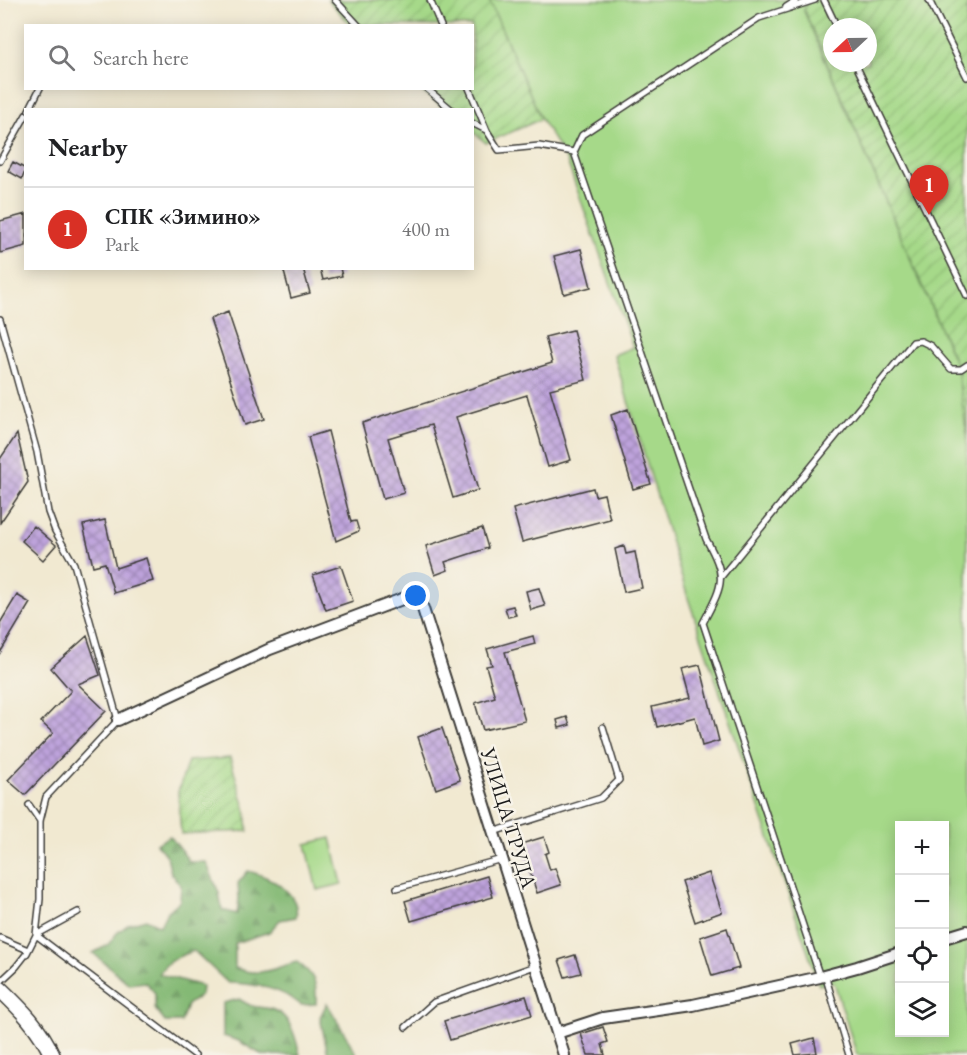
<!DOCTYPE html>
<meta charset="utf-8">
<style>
:root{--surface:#fff;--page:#f2f2f2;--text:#202124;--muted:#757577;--line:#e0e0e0;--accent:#d93025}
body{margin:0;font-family:"EB Garamond",serif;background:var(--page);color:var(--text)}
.controls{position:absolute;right:18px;bottom:18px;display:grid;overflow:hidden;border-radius:0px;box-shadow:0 3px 15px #0003}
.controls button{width:54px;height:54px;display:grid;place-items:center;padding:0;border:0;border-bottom:2px solid var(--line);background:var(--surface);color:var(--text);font:30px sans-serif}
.compass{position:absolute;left:823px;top:18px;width:54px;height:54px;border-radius:50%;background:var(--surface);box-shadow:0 3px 15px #0003;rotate:248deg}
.you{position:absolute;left:416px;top:596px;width:21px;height:21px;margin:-15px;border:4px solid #fff;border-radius:50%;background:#1a73e8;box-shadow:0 0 0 9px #1a73e833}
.badge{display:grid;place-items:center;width:39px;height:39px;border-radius:50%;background:var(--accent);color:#fff;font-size:20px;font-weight:700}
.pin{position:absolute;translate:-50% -50px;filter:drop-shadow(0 2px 3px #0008)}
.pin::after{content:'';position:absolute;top:32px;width:21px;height:18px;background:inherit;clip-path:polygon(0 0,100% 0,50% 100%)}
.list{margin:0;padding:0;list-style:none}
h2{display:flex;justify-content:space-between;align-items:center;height:78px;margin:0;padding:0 24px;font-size:26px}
h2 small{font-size:20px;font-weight:400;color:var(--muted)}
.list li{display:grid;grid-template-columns:39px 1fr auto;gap:18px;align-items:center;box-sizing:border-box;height:84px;padding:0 24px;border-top:2px solid var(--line)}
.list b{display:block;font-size:22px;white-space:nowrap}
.list p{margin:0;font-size:20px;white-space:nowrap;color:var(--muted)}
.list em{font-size:20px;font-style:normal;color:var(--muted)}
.icon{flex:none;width:33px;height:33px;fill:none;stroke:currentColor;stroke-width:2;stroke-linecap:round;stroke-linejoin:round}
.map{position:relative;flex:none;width:967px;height:1055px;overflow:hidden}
.search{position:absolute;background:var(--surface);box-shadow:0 3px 15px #0003;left:24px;top:24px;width:450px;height:66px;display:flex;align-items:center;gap:15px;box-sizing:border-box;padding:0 21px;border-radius:0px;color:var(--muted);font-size:22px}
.panel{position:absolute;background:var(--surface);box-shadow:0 3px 15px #0003;left:24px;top:108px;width:450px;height:162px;border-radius:0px}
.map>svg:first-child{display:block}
.grass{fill:#a6d989;stroke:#617a52;stroke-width:1.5;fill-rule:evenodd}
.forest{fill:url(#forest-firs);stroke:#506a48;stroke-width:1.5}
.garden{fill:url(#garden-furrows);stroke:#617a52;stroke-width:1.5;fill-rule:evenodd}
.building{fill:url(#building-cross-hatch)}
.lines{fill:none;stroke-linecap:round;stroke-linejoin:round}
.service-casing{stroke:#3c3b37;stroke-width:8}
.minor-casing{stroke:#3c3b37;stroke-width:14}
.secondary-casing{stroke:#3c3b37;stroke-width:18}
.service{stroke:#fff;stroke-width:5}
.minor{stroke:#fff;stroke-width:10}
.secondary{stroke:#fff;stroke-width:15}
.labels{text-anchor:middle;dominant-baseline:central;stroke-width:5;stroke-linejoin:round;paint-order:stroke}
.street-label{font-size:21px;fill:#1c1c1c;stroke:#f7f3e8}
</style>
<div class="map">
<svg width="967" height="1055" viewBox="0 0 967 1055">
<defs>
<pattern id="forest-firs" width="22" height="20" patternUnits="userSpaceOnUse" patternTransform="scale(1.5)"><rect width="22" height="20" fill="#84b975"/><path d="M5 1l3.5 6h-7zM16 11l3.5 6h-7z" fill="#719e65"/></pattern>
<pattern id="garden-furrows" width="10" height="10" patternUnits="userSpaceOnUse" patternTransform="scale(1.5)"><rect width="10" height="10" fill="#a6d989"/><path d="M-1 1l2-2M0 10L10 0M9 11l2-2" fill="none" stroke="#8eba76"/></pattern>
<pattern id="building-cross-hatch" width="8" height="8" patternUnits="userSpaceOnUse" patternTransform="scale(1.5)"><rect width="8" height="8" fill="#bea3dc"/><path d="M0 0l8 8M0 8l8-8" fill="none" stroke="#9a84b2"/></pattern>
</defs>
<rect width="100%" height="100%" fill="#f7f3e8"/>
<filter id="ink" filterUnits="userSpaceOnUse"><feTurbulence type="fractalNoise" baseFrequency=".0167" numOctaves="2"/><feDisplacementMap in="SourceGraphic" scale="12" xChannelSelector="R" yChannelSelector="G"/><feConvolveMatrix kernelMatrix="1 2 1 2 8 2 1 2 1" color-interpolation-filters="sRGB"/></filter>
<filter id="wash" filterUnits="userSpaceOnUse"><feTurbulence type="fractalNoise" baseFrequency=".008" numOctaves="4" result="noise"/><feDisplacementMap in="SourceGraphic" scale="24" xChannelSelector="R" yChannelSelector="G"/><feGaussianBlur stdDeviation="1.35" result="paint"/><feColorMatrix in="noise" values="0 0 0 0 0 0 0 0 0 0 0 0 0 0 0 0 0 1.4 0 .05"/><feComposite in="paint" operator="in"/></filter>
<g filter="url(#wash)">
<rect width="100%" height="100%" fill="#f1e9d1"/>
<path class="grass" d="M 489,0 L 809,0 L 804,11 L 957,367 L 967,435 L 967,1055 L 857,1055 L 834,982 L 819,985 L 688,598 L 614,355 L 633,347 L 567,161 L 541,119 ZM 900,826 L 944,826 L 944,1032 L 900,1032 Z
M 331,838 L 342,884 L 317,890 L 306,844 Z"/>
<path class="forest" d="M 170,836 L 190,862 L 206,862 L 219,893 L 222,910 L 237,914 L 239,899 L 238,883 L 248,871 C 268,876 301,892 296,917 L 280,920 L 269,932 L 235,943 L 235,968 C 263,978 271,968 297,962 C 315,975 317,982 316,1004 L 301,1005 C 279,987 255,984 228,983 L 194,951 C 179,956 167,960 159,974 L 202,986 L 201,995 L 187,1005 L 181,1022 L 165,1022 L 155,1009 L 155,993 L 145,982 L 129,984 L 93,953 L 108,945 L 117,933 L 129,924 L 146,919 L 160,926 L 167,912 L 180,901 L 181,886 L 171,873 L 167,856 L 156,844 Z
M 239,999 C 252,1007 251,1006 266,1008 C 290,1011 295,1035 300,1055 L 262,1055 L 239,1041 L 223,1036 L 223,1003 Z
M 327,1003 L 357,1055 L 328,1055 L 320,1017 Z"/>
<path class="garden" d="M 328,0 L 489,0 L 541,119 L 486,143 L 473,132 L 472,110 L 445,109 L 418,89 L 472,88 L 472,26 L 351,25 Z
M 809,0 L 967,0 L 967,435 L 957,367 L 804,10 ZM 832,27 L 868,27 L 868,63 L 832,63 Z
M 230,758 L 246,811 L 248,831 L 181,834 L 178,792 L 188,761 Z"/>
<g id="blocks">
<path class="building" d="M 13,162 L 26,169 L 22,179 L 8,171 Z
M 26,214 L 26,246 L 0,253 L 0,221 Z
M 581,249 L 591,287 L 564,294 L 554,256 Z
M 283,268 L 303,268 L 310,293 L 291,298 Z
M 320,268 L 340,268 L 342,276 L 323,280 Z
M 228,312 L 264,419 L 245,425 L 210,319 Z
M 573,330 L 586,380 L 550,389 L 571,460 L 548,467 L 527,395 L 456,417 L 478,490 L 453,498 L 431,425 L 388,438 L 404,493 L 383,499 L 362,423 L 552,363 L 545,337 Z
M 628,409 L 651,484 L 633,489 L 611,415 Z
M 328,431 L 351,522 L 356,521 L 359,531 L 336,541 L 308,437 Z
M 17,434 L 28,482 L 0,523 L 0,459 Z
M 593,488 L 595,496 L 604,494 L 610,519 L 522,542 L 513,509 Z
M 105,520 L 116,568 L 146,558 L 153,581 L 114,593 L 105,563 L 93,566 L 83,525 Z
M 34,526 L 56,545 L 43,560 L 22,541 Z
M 482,528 L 488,548 L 445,562 L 448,570 L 435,575 L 426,546 Z
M 624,546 L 626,554 L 635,552 L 642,588 L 624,592 L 615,549 Z
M 341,566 L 353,601 L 326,610 L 313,575 Z
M 539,588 L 545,606 L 531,610 L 526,591 Z
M 17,595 L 30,603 L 0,653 L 0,623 Z
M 513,606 L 516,615 L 508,617 L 505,608 Z
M 87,636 L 100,675 L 78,684 L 106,711 L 25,795 L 8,780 L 53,733 L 41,722 L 71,691 L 51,668 Z
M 533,636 L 535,644 L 505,652 L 525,721 L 483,730 L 475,703 L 495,697 L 486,666 L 492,665 L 487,649 Z
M 700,665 L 719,741 L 702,746 L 695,717 L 657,727 L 652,707 L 690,698 L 682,669 Z
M 567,717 L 570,725 L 559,728 L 557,720 Z
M 442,728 L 460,780 L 436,789 L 418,737 Z
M 544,837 L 549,852 L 545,854 L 550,870 L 555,868 L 561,885 L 537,893 L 521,844 Z
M 709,873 L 722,912 L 695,922 L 682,882 Z
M 487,876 L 493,897 L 411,921 L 405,901 Z
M 727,928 L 739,968 L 712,976 L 700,937 Z
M 575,955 L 581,973 L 565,977 L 559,960 Z
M 526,996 L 532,1015 L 450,1040 L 444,1021 Z
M 603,1027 L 608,1042 L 602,1044 L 605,1055 L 588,1055 L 581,1034 Z
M 814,1038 L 817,1053 L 795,1055 L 792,1044 Z"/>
</g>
</g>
<g filter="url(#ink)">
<use href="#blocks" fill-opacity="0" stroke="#3c3b37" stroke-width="1.5"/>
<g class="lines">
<defs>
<path id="service" d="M 335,0 L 359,26
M 430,0 L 441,26
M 815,0 L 759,18 L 582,135 L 574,152 L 706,539 C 728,579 723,584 703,623 L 820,977
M 824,0 L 837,27
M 929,0 L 967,77
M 786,7 L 797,0
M 855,63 L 967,296
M 426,88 L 452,110
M 469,88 L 487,131 L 499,150 L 539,146 L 574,152
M 29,110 L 40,88
M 472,123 L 486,130
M 0,161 L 26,115
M 0,319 L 37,452 L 48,512 L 55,531 L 74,564 L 118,720 L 46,797 L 40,821 L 40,899 L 36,935 L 27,953 L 16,967 L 0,982
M 721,577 L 913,342 L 921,341 L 931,346 L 951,369 L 961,369 L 967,365
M 29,805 L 40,821
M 493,832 L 601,798 L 619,780 L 603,727
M 397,888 L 502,859
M 78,912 L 36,935 L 195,1055
M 0,938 L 28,950
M 825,975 L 849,1055
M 406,1027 L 434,1002 L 535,966"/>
<path id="minor" d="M 118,720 L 270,649 L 418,593 L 564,1055
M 944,938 L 967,931
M 557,1033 L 603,1018 L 693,1005 L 820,977 L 857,967 L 900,953"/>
<path id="secondary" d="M 0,989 C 21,1009 40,1028 52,1055"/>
</defs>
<use href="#service" class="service-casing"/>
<use href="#minor" class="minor-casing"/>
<use href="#secondary" class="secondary-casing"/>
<use href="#service" class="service"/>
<use href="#minor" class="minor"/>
<use href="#secondary" class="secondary"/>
</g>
</g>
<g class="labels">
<g class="street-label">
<text transform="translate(509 818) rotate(73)">УЛИЦА ТРУДА</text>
</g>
</g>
</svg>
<div class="controls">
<button>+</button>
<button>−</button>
<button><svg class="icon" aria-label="locate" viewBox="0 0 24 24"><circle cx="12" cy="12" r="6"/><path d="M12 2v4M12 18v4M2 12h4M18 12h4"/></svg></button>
<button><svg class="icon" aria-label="layers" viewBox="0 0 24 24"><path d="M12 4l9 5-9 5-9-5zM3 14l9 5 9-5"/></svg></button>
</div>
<svg class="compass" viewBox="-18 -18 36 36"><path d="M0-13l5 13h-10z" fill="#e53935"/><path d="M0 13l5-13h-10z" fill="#757577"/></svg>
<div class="you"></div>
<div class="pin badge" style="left:929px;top:215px">1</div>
<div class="search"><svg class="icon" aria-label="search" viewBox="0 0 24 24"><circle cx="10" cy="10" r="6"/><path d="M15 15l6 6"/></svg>Search here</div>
<section class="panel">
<h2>Nearby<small></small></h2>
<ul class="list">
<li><span class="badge">1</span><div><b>СПК «Зимино»</b><p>Park</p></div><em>400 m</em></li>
</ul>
</section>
</div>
